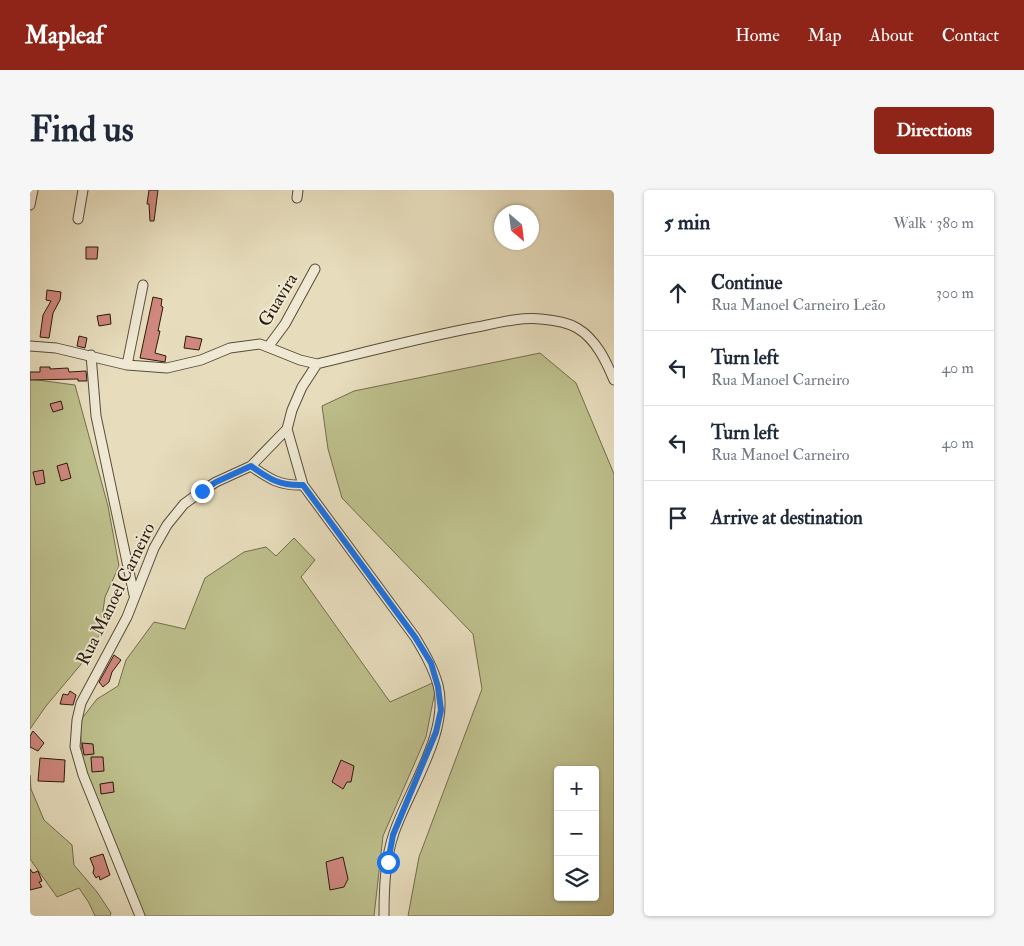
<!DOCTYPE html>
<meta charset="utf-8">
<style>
:root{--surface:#fff;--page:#f6f6f7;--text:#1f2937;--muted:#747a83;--line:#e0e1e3;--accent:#8f2418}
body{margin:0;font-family:"IM FELL Double Pica",serif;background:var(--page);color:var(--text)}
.controls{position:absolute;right:15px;bottom:15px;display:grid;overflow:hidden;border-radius:5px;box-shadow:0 1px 4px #0004}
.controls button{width:45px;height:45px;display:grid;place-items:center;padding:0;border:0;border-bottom:1px solid var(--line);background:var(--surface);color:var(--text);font:25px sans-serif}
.compass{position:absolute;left:464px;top:15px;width:45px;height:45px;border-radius:50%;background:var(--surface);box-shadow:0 1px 4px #0004;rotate:152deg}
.stop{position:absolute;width:15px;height:15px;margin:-11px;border:4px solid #1a73e8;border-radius:50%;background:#fff}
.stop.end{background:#1a73e8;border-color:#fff;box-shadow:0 1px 5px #0008}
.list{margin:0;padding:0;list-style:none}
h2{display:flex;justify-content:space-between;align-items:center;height:65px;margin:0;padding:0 20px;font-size:21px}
h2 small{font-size:16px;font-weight:400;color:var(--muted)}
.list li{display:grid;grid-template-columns:32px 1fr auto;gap:15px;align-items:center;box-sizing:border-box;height:75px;padding:0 20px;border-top:1px solid var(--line)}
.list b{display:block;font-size:19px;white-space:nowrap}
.list p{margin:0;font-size:16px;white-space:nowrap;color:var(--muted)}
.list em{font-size:16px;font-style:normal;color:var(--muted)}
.icon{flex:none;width:28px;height:28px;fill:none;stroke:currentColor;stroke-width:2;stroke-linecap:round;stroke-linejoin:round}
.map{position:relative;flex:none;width:584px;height:726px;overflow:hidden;border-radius:5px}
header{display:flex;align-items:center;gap:30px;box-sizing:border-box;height:70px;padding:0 25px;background:var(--accent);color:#fff}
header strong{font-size:24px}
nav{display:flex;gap:28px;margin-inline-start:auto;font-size:18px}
.intro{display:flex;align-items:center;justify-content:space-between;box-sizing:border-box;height:120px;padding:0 30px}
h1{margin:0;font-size:35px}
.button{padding:12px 22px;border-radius:5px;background:var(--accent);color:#fff;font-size:18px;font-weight:700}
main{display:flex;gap:30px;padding:0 30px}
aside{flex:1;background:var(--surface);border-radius:5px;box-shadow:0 1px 4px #0004}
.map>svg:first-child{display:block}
.green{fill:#bdbf8c;stroke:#736d4c;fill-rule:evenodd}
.building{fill:#cf877e;stroke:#291b0b}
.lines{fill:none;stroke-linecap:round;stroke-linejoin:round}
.minor-casing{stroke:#584c38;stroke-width:11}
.minor{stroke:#efe9d4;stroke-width:9}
.route{stroke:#1a73e8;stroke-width:6}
.labels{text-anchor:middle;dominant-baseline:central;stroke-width:4;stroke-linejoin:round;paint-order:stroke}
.street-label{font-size:18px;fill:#291b0b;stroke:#efe9d4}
</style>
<header>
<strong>Mapleaf</strong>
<nav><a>Home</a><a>Map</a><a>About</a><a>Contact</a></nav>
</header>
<div class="intro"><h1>Find us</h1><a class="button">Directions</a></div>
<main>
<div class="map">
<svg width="584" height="726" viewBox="0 0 584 726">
<rect width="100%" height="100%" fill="#e7ddbd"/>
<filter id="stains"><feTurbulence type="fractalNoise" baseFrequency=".004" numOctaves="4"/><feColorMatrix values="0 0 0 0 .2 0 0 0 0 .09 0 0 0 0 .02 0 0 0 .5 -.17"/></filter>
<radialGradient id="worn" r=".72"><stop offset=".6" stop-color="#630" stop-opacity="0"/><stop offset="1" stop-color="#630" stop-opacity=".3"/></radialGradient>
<path class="green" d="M 510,163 L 546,193 L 584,284 L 584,726 L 378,726 L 389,667 L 452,499 L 443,444 L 312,308 L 298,259 L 292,216 L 324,201 ZM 528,580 L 565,580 L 565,707 L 528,707 Z
M 0,189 L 45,195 L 78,316 L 89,376 L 75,407 L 68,454 L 16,516 L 0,539 Z
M 264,348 L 285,370 L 271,387 L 360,512 L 407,491 L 396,547 L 353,646 L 344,726 L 114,726 L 67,611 L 52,568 L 50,531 L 67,509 L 88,496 L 96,470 L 124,432 L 155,439 L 175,388 L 214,362 L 236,357 L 246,366 Z
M 0,585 L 1,599 L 14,630 L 42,655 L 44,675 L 67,702 L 81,723 L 80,726 L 65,726 L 59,713 L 49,698 L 27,707 L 0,669 Z"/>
<path class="building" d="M 119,0 L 128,0 L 124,31 L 120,31 L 119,14 L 117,14 Z
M 56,57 L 68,57 L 67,69 L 56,69 Z
M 17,100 L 31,102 L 30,110 L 23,123 L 19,148 L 10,147 L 13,125 L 21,111 L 16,110 Z
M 123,107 L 132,109 L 131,116 L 133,117 L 128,141 L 130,141 L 125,163 L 136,166 L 135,172 L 110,168 Z
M 80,124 L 81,134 L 69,136 L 67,126 Z
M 49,146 L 57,148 L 55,158 L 47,156 Z
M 156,146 L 172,149 L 169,160 L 154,158 Z
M 10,177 L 20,177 L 20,179 L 38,178 L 39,182 L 56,181 L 57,191 L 48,191 L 48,189 L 0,190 L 0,182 L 10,182 Z
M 31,211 L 33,219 L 23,222 L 20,214 Z
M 37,273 L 41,288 L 31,291 L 27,276 Z
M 13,280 L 15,293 L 6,295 L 3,282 Z
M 84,465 L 91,470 L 82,482 L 79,492 L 73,497 L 69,492 Z
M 40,501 L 46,505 L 43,515 L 30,514 L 33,504 L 38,505 Z
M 3,541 L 14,553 L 8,561 L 0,557 L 0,546 Z
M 52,553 L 63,554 L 64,564 L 54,565 Z
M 61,567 L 73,567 L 74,581 L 62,582 Z
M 10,568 L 35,570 L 34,592 L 8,591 Z
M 311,570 L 324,576 L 321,592 L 317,592 L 313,599 L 302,592 Z
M 83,592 L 84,602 L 71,604 L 70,594 Z
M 73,664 L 80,685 L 70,690 L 69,686 L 66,688 L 63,683 L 64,678 L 60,668 Z
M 313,667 L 318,689 L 314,697 L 300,700 L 296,672 Z
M 0,679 L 3,683 L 8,681 L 12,691 L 9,692 L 12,697 L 0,700 Z"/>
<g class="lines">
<defs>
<path id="minor" d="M 267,8 L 268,0
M 0,15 L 3,0
M 48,29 L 53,0
M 0,156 L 26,158 L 97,175 L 137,178 L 171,170 L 200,158 L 230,154 L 270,170 L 287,174 C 340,161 393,147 447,137 C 467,133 490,127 511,129 C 523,130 537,132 547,138 C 566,149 576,171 584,190
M 238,157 L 255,134 L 285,79
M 61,165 L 66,226 L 104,405
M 287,174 L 272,197 L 262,220 L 257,239 L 273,295 L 385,447 C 394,462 403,477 408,495 C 420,542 379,599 364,643 C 355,669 354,699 354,726
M 97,175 L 113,95
M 221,276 C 239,289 250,296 273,295
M 110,726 L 53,585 L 45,557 L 47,530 L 51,513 L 97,427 L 124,358 L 137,335 L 154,314 L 172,301 L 186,292 L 221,276 L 257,239"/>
</defs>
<use href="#minor" class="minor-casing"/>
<use href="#minor" class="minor"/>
</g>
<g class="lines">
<path class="route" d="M 172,301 L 186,292 L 221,276 C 239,289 250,296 273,295 L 385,447 L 401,473 L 408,497 L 411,520 L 406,542 L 363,645 L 358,672"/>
</g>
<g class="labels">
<g class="street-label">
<text transform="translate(248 110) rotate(-59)">Guavira</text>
<text transform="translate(86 404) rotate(-64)">Rua Manoel Carneiro</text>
</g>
</g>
<rect width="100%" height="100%" filter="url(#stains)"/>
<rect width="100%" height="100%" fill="url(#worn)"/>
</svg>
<div class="controls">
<button>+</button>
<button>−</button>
<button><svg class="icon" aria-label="layers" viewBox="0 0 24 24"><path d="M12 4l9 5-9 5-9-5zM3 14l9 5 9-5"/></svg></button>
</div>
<svg class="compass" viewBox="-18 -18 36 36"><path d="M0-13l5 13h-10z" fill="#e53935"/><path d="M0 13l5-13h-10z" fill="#747a83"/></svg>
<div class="stop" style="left:358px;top:672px"></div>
<div class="stop end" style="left:172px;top:301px"></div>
</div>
<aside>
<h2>5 min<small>Walk · 380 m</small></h2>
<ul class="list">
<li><svg class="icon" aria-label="ahead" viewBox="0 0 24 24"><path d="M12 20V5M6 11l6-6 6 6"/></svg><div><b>Continue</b><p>Rua Manoel Carneiro Leão</p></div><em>300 m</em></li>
<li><svg class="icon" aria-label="left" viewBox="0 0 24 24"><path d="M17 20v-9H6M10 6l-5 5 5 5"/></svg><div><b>Turn left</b><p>Rua Manoel Carneiro</p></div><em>40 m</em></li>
<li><svg class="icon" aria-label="left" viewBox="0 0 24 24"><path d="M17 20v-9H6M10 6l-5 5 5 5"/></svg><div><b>Turn left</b><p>Rua Manoel Carneiro</p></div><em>40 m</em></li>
<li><svg class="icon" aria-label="arrive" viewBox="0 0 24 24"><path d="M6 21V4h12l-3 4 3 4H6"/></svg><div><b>Arrive at destination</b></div></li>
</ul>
</aside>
</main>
